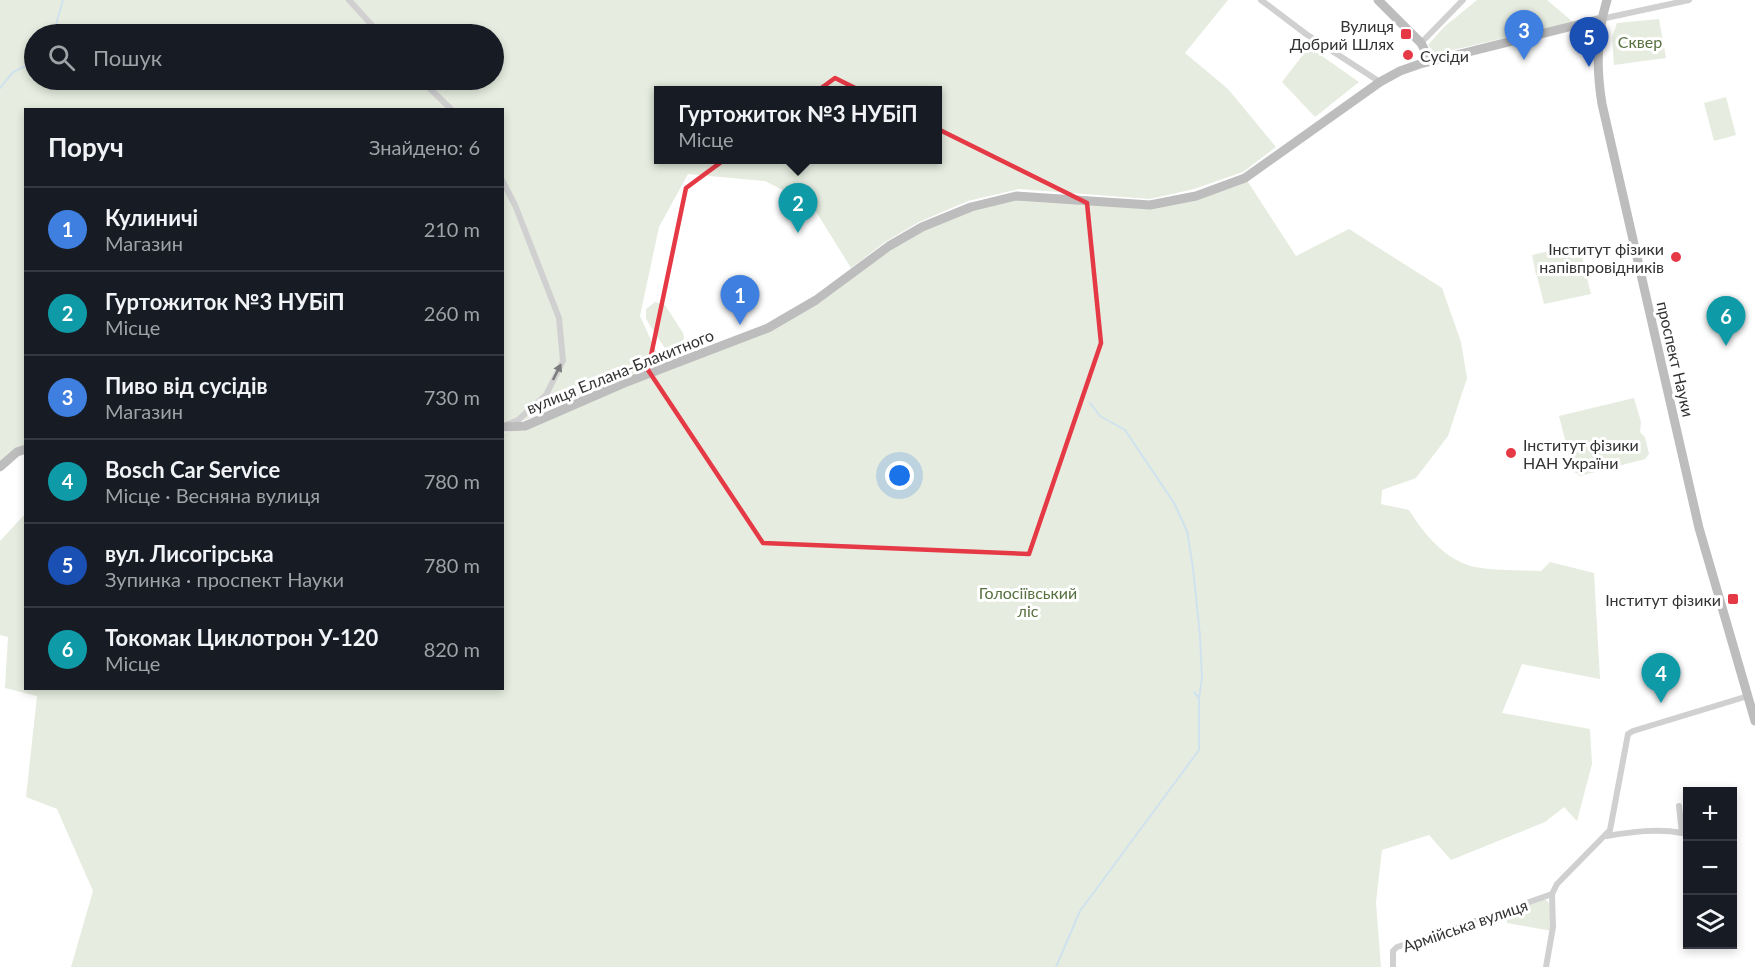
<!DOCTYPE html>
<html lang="uk">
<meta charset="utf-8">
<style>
:root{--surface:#171b24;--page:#20242c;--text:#f1f3f6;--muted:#9ea1a6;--line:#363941;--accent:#db2777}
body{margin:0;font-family:Lato,sans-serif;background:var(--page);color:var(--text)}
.controls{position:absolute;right:18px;bottom:18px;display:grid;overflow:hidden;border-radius:0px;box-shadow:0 3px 9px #0003}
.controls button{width:54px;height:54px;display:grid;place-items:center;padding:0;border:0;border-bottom:2px solid var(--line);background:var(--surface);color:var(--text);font:30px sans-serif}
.you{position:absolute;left:900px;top:476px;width:21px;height:21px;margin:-15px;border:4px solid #fff;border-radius:50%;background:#1a73e8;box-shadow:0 0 0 9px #1a73e833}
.badge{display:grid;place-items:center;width:39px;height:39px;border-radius:50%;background:var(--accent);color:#fff;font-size:20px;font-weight:700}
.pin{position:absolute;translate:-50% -50px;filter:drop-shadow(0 2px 3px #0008)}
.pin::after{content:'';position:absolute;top:32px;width:21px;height:18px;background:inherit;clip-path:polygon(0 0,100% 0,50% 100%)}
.popup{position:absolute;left:654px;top:86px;width:288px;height:78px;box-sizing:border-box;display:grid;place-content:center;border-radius:0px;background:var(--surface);filter:drop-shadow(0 2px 4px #0005);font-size:20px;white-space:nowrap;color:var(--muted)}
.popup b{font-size:22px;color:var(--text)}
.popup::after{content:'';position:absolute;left:50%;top:100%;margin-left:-12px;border:12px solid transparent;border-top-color:var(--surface)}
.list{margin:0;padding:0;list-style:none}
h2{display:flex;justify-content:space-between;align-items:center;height:78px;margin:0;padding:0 24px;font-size:26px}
h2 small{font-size:20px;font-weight:400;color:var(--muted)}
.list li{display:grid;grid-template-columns:39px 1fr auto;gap:18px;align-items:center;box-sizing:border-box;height:84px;padding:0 24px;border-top:2px solid var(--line)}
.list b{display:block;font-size:22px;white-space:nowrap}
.list p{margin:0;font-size:20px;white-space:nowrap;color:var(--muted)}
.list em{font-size:20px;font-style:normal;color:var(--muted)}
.icon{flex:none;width:33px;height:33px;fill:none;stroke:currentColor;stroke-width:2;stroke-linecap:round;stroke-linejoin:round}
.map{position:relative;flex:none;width:1755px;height:967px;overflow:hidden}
.search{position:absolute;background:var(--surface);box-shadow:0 3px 9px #0003;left:24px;top:24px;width:480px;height:66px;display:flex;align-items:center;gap:15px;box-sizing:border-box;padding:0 21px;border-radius:33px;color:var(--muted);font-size:22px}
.panel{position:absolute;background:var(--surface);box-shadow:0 3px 9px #0003;left:24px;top:108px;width:480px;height:582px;border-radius:0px}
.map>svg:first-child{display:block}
.green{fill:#e6ecdf;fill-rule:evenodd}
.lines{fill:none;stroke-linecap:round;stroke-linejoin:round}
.stream{stroke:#cfe2ee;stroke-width:2}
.street{stroke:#d0d0d0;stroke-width:6}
.secondary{stroke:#bdbdbd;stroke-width:9}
.oneway{fill:#7a7a7a}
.marked{fill:none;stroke:#e63946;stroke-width:4.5;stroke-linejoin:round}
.poi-dot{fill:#e63946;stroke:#fff;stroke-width:2}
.labels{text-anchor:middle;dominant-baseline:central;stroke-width:6;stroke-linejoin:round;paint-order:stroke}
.poi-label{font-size:16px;fill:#333;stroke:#fff;text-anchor:end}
.park-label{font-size:16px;fill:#56703f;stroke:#fff}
.street-label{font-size:16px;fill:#333;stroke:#fff}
</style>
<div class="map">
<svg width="1755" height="967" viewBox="0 0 1755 967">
<rect width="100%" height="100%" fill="#fff"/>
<path class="green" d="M 0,0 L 1228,0 L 1185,53 L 1228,89 L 1276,147 L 1243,172 L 1194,189 L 1150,199 L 1019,189 L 968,201 L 919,222 L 885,242 L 851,268 L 812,205 L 765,181 L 688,174 L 659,227 L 640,316 L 661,362 L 513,425 L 503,425 L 502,110 L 26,110 L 25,446 L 0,463 ZM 34,34 L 494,34 L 494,80 L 34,80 ZM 658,91 L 938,91 L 938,160 L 658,160 Z
M 1477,0 L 1547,0 L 1573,22 L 1436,54 L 1428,45 L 1444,27 Z
M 1659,19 L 1666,58 L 1614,65 L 1612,37 L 1617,23 Z
M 1309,47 L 1359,82 L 1315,117 L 1282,82 Z
M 1726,97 L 1736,135 L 1714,141 L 1704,103 Z
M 1246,179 L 1296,256 L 1349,229 L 1442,288 L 1461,342 L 1467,378 L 1448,436 L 1416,478 L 1382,490 L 1381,504 L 1409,510 C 1424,534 1446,561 1475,567 C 1496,571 1520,570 1541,571 L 1550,562 L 1594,573 L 1600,679 L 1522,664 L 1502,713 L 1590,729 L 1592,764 L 1577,821 L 1564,807 L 1545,822 L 1451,860 L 1429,835 L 1382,850 L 1376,902 L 1381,967 L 71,967 L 93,891 L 57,809 L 26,797 L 37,696 L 5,688 L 8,637 L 0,635 L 0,541 L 25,514 L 26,688 L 502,688 L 503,433 L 526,427 L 665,370 L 769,330 L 922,229 L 972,209 L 1016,198 L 1150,207 Z
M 1579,244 L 1584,265 L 1536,275 L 1532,255 Z
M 1584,266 L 1591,294 L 1544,304 L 1537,276 Z
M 655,302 L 665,305 L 683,333 L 684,338 L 679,348 L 668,350 L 664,347 L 646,319 L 646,309 Z
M 1634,398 L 1641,422 L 1640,432 L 1645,437 L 1649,454 L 1645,459 L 1580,476 L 1573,471 L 1559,416 Z
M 1543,897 L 1551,905 L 1552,931 L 1507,923 L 1505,911 Z"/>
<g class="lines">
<path class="stream" d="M 55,28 L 63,0
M 0,88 L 13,72 L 30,64 L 34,58
M 1194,692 L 1199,698
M 1056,967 L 1080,911 L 1199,750 L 1199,698 L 1202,678 L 1200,636 L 1193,568 L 1187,531 L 1174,503 L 1125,430 L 1100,416 L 1090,403"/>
<path class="street" d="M 349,0 L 380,34
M 1261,0 L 1306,34 L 1380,82
M 1601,19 L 1689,0
M 1421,43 L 1463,0
M 421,80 L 452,110
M 502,180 L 515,205 L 559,318 L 563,361 L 546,395 L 518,420 L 506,425
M 1607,836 C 1631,832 1657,828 1682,833 L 1679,806
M 1393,967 L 1393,951 L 1397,947 L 1447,931 L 1552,894
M 1546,967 L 1553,927 L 1552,894 L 1557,884 L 1610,830 L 1628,734 L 1633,731 L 1748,696"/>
<path class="secondary" d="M 1378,0 L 1421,43 L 1431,62
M 1607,0 C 1596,35 1596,68 1602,104 L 1699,528 L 1755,721
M 502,427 L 525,426 L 624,383 L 768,328 L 816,300 L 889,246 L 922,227 L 971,207 L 1016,196 L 1150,205 L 1196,196 L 1245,178 L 1380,82 L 1400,71 L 1420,64 L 1601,19
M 0,467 L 17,452 L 26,449"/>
</g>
<defs><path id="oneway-solid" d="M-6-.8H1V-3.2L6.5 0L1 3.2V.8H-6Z" transform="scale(1.5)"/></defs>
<use class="oneway" href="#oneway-solid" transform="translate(557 372) rotate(-63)"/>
<path class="marked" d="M 835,78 L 1087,203 L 1101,343 L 1029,554 L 763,543 L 648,370 L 686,188 Z"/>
<g class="poi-dot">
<rect x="1400" y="28" width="12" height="12" rx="3"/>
<circle cx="1408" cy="55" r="6"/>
<circle cx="1676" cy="257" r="6"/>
<circle cx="1511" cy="453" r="6"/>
<rect x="1727" y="593" width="12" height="12" rx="3"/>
</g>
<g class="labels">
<g class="poi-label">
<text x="1394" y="25">Вулиця<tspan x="1394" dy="18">Добрий Шлях</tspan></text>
<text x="1420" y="55" text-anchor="start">Сусіди</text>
<text x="1664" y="248">Інститут фізики<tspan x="1664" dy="18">напівпровідників</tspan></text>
<text x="1523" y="444" text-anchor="start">Інститут фізики<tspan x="1523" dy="18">НАН України</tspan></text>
<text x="1721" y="599">Інститут фізики</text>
</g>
<g class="park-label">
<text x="1640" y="41">Сквер</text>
<text x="1028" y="592">Голосіївський<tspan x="1028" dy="18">ліс</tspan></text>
</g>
<g class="street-label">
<text transform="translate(1676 359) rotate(77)">проспект Науки</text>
<text transform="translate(620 371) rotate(-22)">вулиця Еллана-Блакитного</text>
<text transform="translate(1465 925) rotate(-19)">Армійська вулиця</text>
</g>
</g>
</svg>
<div class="controls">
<button>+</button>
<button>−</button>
<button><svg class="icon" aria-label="layers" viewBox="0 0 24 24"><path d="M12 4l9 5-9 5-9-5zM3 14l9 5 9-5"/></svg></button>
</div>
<div class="you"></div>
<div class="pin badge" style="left:740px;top:325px;background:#3f7fe0">1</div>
<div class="pin badge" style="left:798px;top:233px;background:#0f9aa8">2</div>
<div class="popup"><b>Гуртожиток №3 НУБіП</b>Місце</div>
<div class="pin badge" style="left:1524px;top:60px;background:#3f7fe0">3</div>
<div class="pin badge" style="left:1661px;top:703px;background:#0f9aa8">4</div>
<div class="pin badge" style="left:1589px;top:67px;background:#1a4fb4">5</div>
<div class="pin badge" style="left:1726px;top:346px;background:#0f9aa8">6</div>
<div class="search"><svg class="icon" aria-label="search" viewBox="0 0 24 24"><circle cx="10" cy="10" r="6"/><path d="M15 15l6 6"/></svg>Пошук</div>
<section class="panel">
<h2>Поруч<small>Знайдено: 6</small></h2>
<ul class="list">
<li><span class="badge" style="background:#3f7fe0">1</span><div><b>Кулиничі</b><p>Магазин</p></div><em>210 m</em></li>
<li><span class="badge" style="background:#0f9aa8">2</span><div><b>Гуртожиток №3 НУБіП</b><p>Місце</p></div><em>260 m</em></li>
<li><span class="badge" style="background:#3f7fe0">3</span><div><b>Пиво від сусідів</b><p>Магазин</p></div><em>730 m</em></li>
<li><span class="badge" style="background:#0f9aa8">4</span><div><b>Bosch Car Service</b><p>Місце · Весняна вулиця</p></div><em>780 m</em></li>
<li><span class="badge" style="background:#1a4fb4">5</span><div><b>вул. Лисогірська</b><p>Зупинка · проспект Науки</p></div><em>780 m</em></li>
<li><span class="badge" style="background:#0f9aa8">6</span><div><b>Токомак Циклотрон У-120</b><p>Місце</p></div><em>820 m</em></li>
</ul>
</section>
</div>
